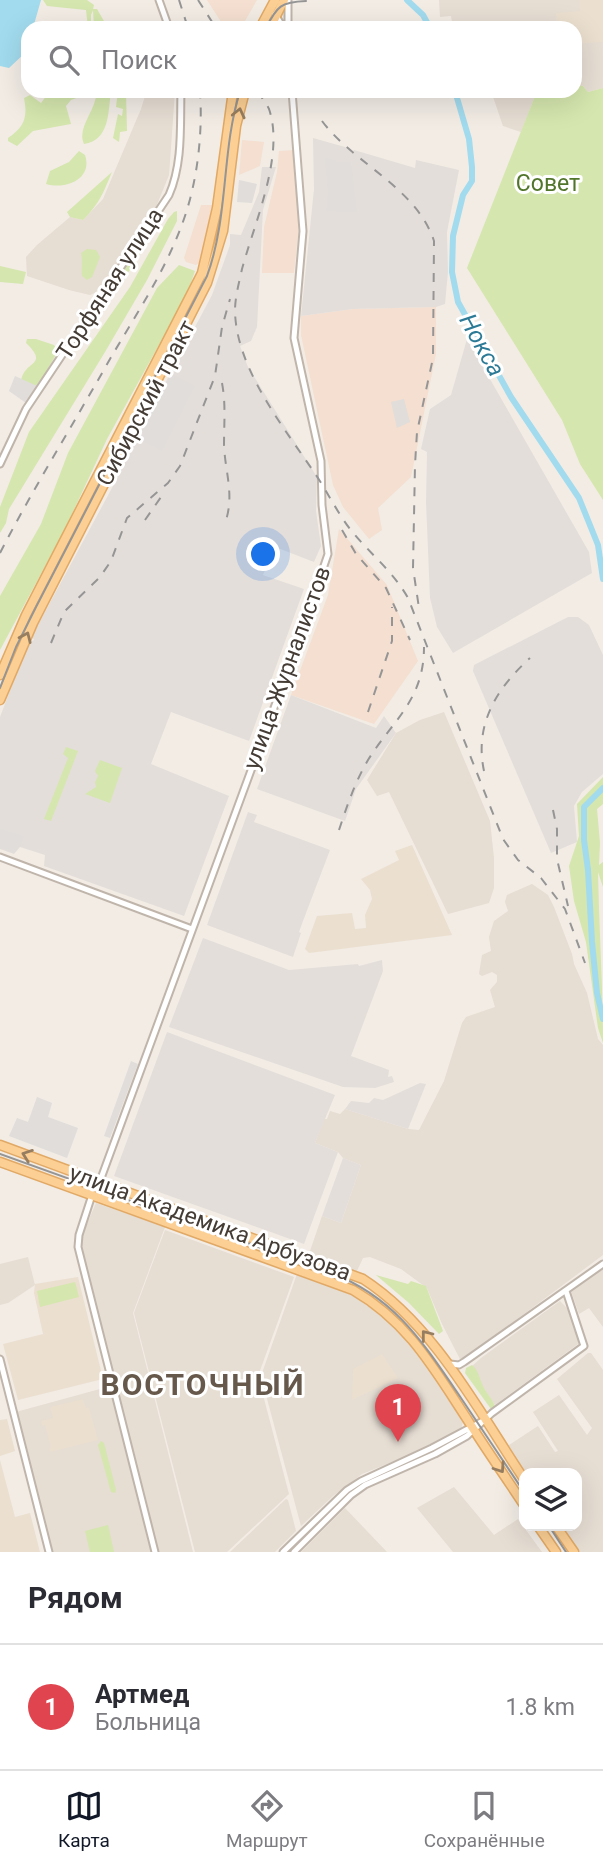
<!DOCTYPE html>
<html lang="ru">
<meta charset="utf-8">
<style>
:root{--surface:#fff;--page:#f7f7f7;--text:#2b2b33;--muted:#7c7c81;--line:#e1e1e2;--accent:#111827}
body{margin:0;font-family:Roboto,sans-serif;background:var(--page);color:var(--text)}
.controls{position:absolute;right:21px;bottom:21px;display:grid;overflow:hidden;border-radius:14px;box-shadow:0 7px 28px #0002}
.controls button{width:63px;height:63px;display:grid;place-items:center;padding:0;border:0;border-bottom:2px solid var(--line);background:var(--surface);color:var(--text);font:35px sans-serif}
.you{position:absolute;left:264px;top:555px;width:24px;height:24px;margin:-18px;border:5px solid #fff;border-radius:50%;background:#1a73e8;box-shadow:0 0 0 10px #1a73e833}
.badge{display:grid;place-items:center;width:46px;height:46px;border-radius:50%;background:var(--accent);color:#fff;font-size:23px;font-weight:700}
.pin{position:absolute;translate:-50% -58px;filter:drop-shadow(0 2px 4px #0008)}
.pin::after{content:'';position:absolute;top:37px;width:24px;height:21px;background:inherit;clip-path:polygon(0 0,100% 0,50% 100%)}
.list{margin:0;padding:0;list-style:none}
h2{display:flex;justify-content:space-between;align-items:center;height:91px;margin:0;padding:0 28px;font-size:30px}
h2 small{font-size:23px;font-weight:400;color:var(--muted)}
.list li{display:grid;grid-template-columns:46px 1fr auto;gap:21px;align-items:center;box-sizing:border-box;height:126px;padding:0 28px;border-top:2px solid var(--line)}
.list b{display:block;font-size:26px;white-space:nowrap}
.list p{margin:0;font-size:23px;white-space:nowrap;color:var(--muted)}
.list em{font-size:23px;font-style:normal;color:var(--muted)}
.icon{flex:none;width:38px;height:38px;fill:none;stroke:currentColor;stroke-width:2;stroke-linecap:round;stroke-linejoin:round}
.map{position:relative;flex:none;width:603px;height:1552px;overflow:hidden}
.search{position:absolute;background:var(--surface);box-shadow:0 7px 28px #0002;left:21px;right:21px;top:21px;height:77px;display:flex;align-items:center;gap:18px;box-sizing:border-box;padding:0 24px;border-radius:21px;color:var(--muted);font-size:26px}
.sheet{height:217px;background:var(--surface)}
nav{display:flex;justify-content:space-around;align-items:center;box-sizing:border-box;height:98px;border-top:2px solid var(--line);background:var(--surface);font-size:19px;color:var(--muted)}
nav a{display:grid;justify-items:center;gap:4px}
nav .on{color:var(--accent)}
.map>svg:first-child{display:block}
.residential{fill:#e6ddd3}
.commercial{fill:#f4dfd0}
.industrial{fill:#e4deda}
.education{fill:#ebdfcf}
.green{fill:#d5e6ae}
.parking{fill:#e0ddda}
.water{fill:#a2dbee}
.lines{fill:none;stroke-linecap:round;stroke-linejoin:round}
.river{stroke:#a2dbee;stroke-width:6}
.minor-casing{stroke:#c0b5ab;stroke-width:9}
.major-casing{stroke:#e1a965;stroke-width:11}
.minor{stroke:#fff;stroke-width:5}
.major{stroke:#fccf94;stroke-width:8}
.tram{stroke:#959595;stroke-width:2}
.rail{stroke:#959595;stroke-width:2;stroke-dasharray:9 9;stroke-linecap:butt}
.oneway{stroke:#977e60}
.labels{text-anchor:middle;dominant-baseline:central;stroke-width:6;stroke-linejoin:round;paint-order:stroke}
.park-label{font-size:23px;fill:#51752a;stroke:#fff}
.street-label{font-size:23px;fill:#443c35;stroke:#fff}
.water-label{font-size:24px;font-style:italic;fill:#2c7a96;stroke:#fff}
.district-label{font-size:30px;font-weight:bold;letter-spacing:2px;fill:#67584c;stroke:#fff}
</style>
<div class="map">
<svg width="603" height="1552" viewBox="0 0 603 1552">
<rect width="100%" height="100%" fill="#f2ece5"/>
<path class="residential" d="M 439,0 L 603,0 L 603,88 L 588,92 L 583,86 L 575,85 L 575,28 L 453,28 L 451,16 L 440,17 Z
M 143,91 L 175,91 L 169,175 L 156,207 L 101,290 L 90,295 L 69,290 L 27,276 L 26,257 L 37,245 L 70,217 L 83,220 L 103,199 L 141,109 L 145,96 Z
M 491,91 L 537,91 L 521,132 L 503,126 Z
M 444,712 L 490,821 L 494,858 L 494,888 L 489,903 L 448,914 L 389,792 L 377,796 L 367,780 L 396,733 L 420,720 Z
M 532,884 L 548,895 L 554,907 L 572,954 L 574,964 L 587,993 L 598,1039 L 603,1045 L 603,1255 L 461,1361 L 442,1324 L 427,1288 L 401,1269 L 370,1257 L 363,1258 L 356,1273 L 309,1254 L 322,1216 L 341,1223 L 361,1165 L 343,1158 L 338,1152 L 315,1143 L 324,1119 L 327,1119 L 330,1111 L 340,1114 L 345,1109 L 408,1129 L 419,1130 L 444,1081 L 462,1023 L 466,1017 L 495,1007 L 490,990 L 497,982 L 497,975 L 492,972 L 482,976 L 479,974 L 482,955 L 491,951 L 489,937 L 494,921 L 508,911 L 505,902 L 507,895 Z
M 96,1203 L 165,1227 L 133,1313 L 193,1552 L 158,1552 L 80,1247 L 81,1238 Z
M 165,1230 L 294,1277 L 258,1376 L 289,1494 L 227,1552 L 195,1552 L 134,1313 Z
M 28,1257 L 35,1285 L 8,1303 L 0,1305 L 0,1264 Z
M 603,1268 L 603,1327 L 589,1308 L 579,1314 L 571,1291 Z
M 297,1274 L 354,1296 L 397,1328 L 422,1358 L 463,1422 L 461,1429 L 434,1445 L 362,1474 L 333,1496 L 301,1526 L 261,1376 Z
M 560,1301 L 567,1308 L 578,1334 L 578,1344 L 495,1405 L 470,1368 L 481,1358 Z
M 588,1353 L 591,1353 L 603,1370 L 603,1552 L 577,1552 L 559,1526 L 577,1526 L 577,1473 L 524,1473 L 506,1447 L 538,1426 L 555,1452 L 558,1451 L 533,1412 L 559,1395 L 587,1435 L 592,1428 L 557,1379 Z
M 111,1386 L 152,1552 L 52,1552 L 16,1412 Z
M 454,1487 L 494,1535 L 518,1519 L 542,1552 L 453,1552 L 417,1508 Z
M 286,1499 L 288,1500 L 296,1531 L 275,1552 L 230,1552 Z
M 345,1508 L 387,1552 L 301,1552 Z"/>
<path class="commercial" d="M 207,0 L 257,0 L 241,28 L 225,28 Z
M 242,140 L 264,142 L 260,166 L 239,175 Z
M 295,150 L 299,226 L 294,273 L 262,273 L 264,227 L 277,172 L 279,151 Z
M 201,205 L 212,205 L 212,214 L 202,261 L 196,265 L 186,262 L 184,258 Z
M 436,307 L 436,354 L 411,477 L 378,508 L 382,530 L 369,539 L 343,507 L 333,485 L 301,335 L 301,316 L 353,309 Z
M 339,529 L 387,585 L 418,661 L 374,724 L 291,695 L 328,595 Z"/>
<path class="industrial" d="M 313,138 L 345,147 L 352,153 L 354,150 L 415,168 L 416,160 L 459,170 L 447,232 L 448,272 L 445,304 L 436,307 L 353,309 L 301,316 L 314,189 Z
M 262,167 L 276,167 L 263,210 L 257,327 L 251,341 L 240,346 L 248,367 L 317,477 L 316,511 L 321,546 L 314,562 L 275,547 L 263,575 L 304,589 L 249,741 L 171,712 L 151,764 L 229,796 L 184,916 L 44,866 L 45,855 L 20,847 L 14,854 L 0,849 L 0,717 L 28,643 L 34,640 L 32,636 L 119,475 L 138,434 L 212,295 L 230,245 L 230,234 L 241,235 L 259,192 Z
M 467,339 L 589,552 L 592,573 L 453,653 L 437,627 L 430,598 L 426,502 L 427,452 L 421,449 L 430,409 L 451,395 Z
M 568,617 L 578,617 L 589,625 L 603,655 L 603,774 L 582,792 L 574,806 L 577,842 L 551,853 L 473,671 L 474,665 Z
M 291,695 L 376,728 L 384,716 L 396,733 L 356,789 L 345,821 L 257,789 Z
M 248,812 L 257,815 L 254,822 L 330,850 L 303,921 L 299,932 L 301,933 L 293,957 L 207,925 Z
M 203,938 L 289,970 L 358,964 L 359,966 L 382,960 L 383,971 L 351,1056 L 389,1070 L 388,1077 L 392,1076 L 394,1082 L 375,1088 L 343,1087 L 169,1027 Z
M 167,1032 L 335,1095 L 315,1143 L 338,1152 L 304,1244 L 114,1176 Z
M 420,1083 L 426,1084 L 408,1129 L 345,1109 L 351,1101 L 369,1103 L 374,1098 L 383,1100 Z
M 343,1158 L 361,1165 L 341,1223 L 322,1216 Z"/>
<path class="education" d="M 579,0 L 603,0 L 603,42 L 575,44 L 575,28 L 557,28 L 556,13 L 580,11 Z
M 412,845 L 452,935 L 309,953 L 305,949 L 317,916 L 352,913 L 355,929 L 366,928 L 365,915 L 372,899 L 370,890 L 361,879 L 399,860 L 395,851 Z
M 78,1277 L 103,1379 L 18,1400 L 3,1344 L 43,1334 L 34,1293 L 35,1284 Z
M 382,1354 L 398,1378 L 352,1400 L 353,1369 Z
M 83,1399 L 86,1408 L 89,1407 L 98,1440 L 50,1452 L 49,1448 L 51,1447 L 45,1425 L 42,1426 L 41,1421 L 53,1418 L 50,1407 Z
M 7,1419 L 15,1451 L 0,1456 L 0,1420 Z
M 0,1460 L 15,1517 L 30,1513 L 40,1552 L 0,1552 Z"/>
<path class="green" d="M 43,0 L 87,0 L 94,5 L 93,9 L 97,9 L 108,28 L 94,28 L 93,10 L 91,15 L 91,28 L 88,28 L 86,10 L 47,6 Z
M 575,85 L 583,86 L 588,92 L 603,88 L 603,500 L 580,464 L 562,420 L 467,268 L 537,91 L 575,91 Z
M 50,91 L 83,91 L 84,95 L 71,100 L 66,106 L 71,124 L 33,131 L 17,146 L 8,141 L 8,138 C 24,127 28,118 24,98 L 30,95 L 41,103 Z
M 96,91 L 111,91 C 108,112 110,140 84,144 C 76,127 98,109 96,91 Z
M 118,91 L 126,91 L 127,131 L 120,132 L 119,142 L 113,138 L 118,114 L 122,116 L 123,109 L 116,107 Z
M 79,151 L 85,155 C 93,179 66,190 46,184 L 50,171 L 69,162 Z
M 112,172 C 103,193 100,203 83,220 L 70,217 L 67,212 Z
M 177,211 L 177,221 L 147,280 L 105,352 L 9,509 L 6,523 L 0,533 L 0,507 L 29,432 L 130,287 L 168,219 L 174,212 Z
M 151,226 L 153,228 L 148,241 L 114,295 L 105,299 L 104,297 Z
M 87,249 L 96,250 L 100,257 L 92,277 L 87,280 L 82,276 C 81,267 83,261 81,253 Z
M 179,265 L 195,271 L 187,294 L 107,439 L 64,531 L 0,650 L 0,596 L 41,524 L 68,453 L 157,288 Z
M 0,266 L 26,272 L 23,284 L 0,282 Z
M 27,339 L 36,339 L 54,345 L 58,351 L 45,374 L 35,387 L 21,381 C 24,360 50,366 26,343 Z
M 66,747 L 78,751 L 51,821 L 44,819 L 68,758 L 63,754 Z
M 100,760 L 122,768 L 110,803 L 85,794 L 96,787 L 95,782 L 98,776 L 95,771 Z
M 603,777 L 603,804 L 597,809 L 600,843 L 599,865 L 603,862 L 603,887 L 598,872 C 599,929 603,986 603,1043 L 598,1028 L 586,942 L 574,901 L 569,866 L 579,836 L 577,804 Z
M 376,1275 L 408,1284 L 411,1281 L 426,1286 L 443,1331 L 439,1334 L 409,1303 Z
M 75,1282 L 79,1297 L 40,1307 L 37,1291 Z
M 472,1365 C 479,1371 479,1378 483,1386 C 486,1393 492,1398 495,1406 L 491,1409 L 465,1373 L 466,1368 Z
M 101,1441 L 104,1443 L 116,1490 L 115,1493 L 111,1492 L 98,1445 Z
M 108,1525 L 114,1552 L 90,1552 L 85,1531 Z"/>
<path class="parking" d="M 327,158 L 338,162 L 351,162 L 357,212 L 326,211 L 328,193 L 325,159 Z
M 239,180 L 257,184 L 252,203 L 237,202 Z
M 171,374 L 195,386 L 162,451 L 140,440 L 144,433 L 140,432 Z
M 15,376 L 37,386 L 26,403 L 9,391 Z
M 404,399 L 410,422 L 397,428 L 391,402 Z
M 0,828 L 24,836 L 20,846 L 14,853 L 0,848 Z
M 131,1061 L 138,1064 L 110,1138 L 104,1136 Z
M 37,1097 L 52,1103 L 48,1117 L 78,1128 L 67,1158 L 9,1136 L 17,1118 L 28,1122 Z"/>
<path class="water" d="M 0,0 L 41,0 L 33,28 L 28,28 L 27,51 L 9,68 L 0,66 Z"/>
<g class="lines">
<path class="river" d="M 407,0 L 423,15 L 430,28
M 455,91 L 469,139 L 472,167 L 472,181 L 463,195 L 453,236 L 452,272 L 458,302 L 511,397 L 579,498 L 598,545 L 603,579
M 603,788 L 584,807 L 584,840 L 588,870 L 592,942 L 597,993 L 603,1019"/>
<defs>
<path id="minor" d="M 159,0 L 169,28
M 288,0 L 288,28
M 275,14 L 283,28
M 0,464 L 26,409 L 169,195 C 183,163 180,126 181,91
M 0,857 L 192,929
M 100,1181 L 296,648 L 328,554 L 322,505 L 321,461 L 294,338 L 303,231 L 292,91
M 92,1195 L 79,1235 L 78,1247 L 155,1552
M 0,1359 L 49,1552
M 450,1364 L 459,1365 L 464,1362 L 603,1264
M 283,1552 L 347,1490 L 361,1481 L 432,1448 L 483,1421
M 294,1552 L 351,1495 L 365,1485 L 435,1454 L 467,1436 L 492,1413 L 584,1346 L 566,1291"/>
<path id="major" d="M 260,28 L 275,0
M 270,28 L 284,0
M 0,675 L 26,615 L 202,273 L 217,208 L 233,91
M 0,700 L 33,623 L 207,283 L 223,231 L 236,126 L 245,91
M 0,1145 L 363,1279 C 434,1325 478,1410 524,1479
M 0,1162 L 353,1290 C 408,1322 433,1367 467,1419 C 485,1448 505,1476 524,1505
M 538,1526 L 556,1552
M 556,1526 L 574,1552"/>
</defs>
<use href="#minor" class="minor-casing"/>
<use href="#major" class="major-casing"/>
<use href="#minor" class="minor"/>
<use href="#major" class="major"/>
<path class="tram" d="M 266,28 C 277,6 281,2 306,1
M 0,688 L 16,647 L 36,607 L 207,276 C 229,216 221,152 240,91
M 0,1154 L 331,1273 C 395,1297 424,1344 461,1398 C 482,1429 503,1461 524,1492
M 549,1526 L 566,1552"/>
<path class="rail" d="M 179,0 L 188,28
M 198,0 L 216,28
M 258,91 C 261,97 266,103 269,109 C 285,155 254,224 242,269 C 239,283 235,297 235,311 C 236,369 285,429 316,475 C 328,493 337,512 350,529 C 369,553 393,571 408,598 L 503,839 L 518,860 L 541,878 L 565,909 L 585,963
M 322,121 C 354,164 416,187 434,241 L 433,358 L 417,432 L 415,465 L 413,568 L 419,608
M 222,383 C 226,404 224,424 224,445 C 225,472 235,496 225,523
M 145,520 L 161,497
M 342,530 L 356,554 L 386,588 L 410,640
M 0,553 C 34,487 74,423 110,359 C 135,316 164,273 181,227 C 197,186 203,135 200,91
M 51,643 L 64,612 L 100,577 L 111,561 L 127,518 L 168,483 L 180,466 L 215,376 L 222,327 L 230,299
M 368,712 L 392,641 L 392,607
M 484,771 C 474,724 497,688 530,658
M 553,810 L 557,829 L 557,859 L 568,906
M 339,830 C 347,806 355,782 368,760 C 393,720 424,700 424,647"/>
</g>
<defs><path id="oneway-chevron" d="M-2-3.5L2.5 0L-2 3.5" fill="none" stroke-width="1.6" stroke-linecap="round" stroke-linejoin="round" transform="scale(1.75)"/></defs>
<g class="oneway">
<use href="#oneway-chevron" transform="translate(239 113) rotate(-77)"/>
<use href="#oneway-chevron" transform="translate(26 637) rotate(-66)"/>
<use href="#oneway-chevron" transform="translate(27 1155) rotate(-160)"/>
<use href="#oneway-chevron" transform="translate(426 1335) rotate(-128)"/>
<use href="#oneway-chevron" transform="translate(500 1468) rotate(56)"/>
</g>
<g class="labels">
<g class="park-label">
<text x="548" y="183">Совет</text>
</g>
<g class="street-label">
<text transform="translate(110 284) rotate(-57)">Торфяная улица</text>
<text transform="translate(146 403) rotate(-62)">Сибирский тракт</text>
<text transform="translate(287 668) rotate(-70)">улица Журналистов</text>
<text transform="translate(210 1223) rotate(20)">улица Академика Арбузова</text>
</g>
<g class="water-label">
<text transform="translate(482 345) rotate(61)">Нокса</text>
</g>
<g class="district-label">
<text x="203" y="1384">ВОСТОЧНЫЙ</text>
</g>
</g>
</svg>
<div class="controls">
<button><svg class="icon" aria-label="layers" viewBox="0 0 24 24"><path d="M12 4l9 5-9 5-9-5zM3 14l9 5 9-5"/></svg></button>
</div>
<div class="you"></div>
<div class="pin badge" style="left:398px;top:1442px;background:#e0444e">1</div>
<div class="search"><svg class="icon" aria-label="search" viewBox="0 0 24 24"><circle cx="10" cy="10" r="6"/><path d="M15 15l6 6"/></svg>Поиск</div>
</div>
<section class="sheet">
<h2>Рядом<small></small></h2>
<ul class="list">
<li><span class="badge" style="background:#e0444e">1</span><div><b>Артмед</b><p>Больница</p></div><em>1.8 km</em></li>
</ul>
</section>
<nav>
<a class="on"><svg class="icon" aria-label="map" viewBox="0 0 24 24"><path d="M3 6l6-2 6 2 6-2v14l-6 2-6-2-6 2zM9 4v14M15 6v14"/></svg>Карта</a>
<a><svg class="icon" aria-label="directions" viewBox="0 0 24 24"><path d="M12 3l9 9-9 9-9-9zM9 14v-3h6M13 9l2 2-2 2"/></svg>Маршрут</a>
<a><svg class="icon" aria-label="saved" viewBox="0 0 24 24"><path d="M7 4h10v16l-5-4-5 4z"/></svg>Сохранённые</a>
</nav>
